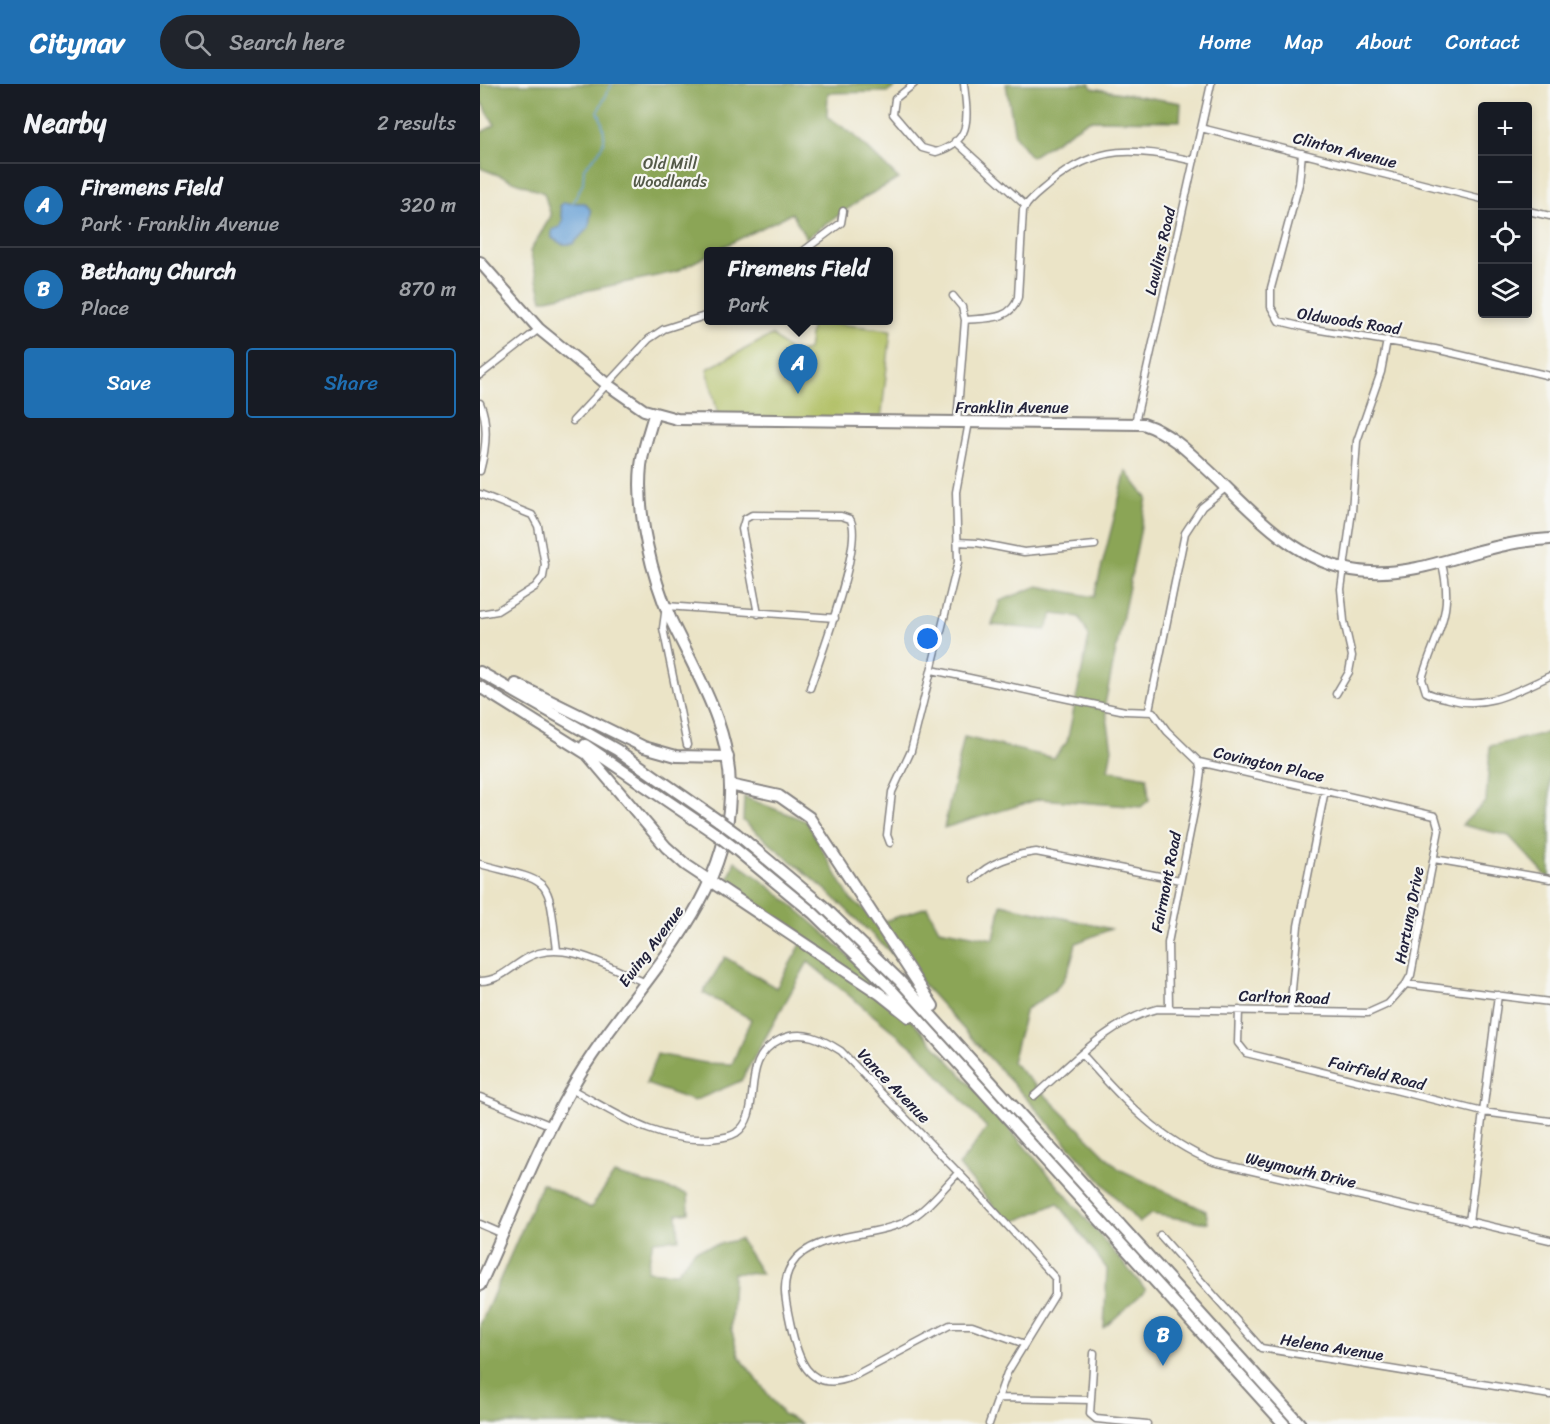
<!DOCTYPE html>
<meta charset="utf-8">
<style>
:root{--surface:#171b24;--page:#20242c;--text:#f1f3f6;--muted:#9ea1a6;--line:#363941;--accent:#1f6fb2}
body{margin:0;font-family:Sriracha,sans-serif;background:var(--page);color:var(--text)}
.controls{position:absolute;right:18px;top:18px;display:grid;overflow:hidden;border-radius:6px;box-shadow:0 3px 9px #0003}
.controls button{width:54px;height:54px;display:grid;place-items:center;padding:0;border:0;border-bottom:2px solid var(--line);background:var(--surface);color:var(--text);font:30px sans-serif}
.you{position:absolute;left:448px;top:555px;width:21px;height:21px;margin:-15px;border:4px solid #fff;border-radius:50%;background:#1a73e8;box-shadow:0 0 0 9px #1a73e833}
.badge{display:grid;place-items:center;width:39px;height:39px;border-radius:50%;background:var(--accent);color:#fff;font-size:20px;font-weight:700}
.pin{position:absolute;translate:-50% -50px;filter:drop-shadow(0 2px 3px #0008)}
.pin::after{content:'';position:absolute;top:32px;width:21px;height:18px;background:inherit;clip-path:polygon(0 0,100% 0,50% 100%)}
.popup{position:absolute;left:224px;top:163px;width:189px;height:78px;box-sizing:border-box;display:grid;place-content:center;border-radius:6px;background:var(--surface);filter:drop-shadow(0 2px 4px #0005);font-size:20px;white-space:nowrap;color:var(--muted)}
.popup b{font-size:22px;color:var(--text)}
.popup::after{content:'';position:absolute;left:50%;top:100%;margin-left:-12px;border:12px solid transparent;border-top-color:var(--surface)}
.list{margin:0;padding:0;list-style:none}
h2{display:flex;justify-content:space-between;align-items:center;height:78px;margin:0;padding:0 24px;font-size:26px}
h2 small{font-size:20px;font-weight:400;color:var(--muted)}
.list li{display:grid;grid-template-columns:39px 1fr auto;gap:18px;align-items:center;box-sizing:border-box;height:84px;padding:0 24px;border-top:2px solid var(--line)}
.list b{display:block;font-size:22px;white-space:nowrap}
.list p{margin:0;font-size:20px;white-space:nowrap;color:var(--muted)}
.list em{font-size:20px;font-style:normal;color:var(--muted)}
.actions{display:flex;gap:12px;padding:18px 24px}
.actions a{flex:1;padding:14px 0;border:2px solid var(--accent);border-radius:6px;text-align:center;font-size:21px;color:var(--accent)}
.actions .main{background:var(--accent);color:#fff}
.icon{flex:none;width:33px;height:33px;fill:none;stroke:currentColor;stroke-width:2;stroke-linecap:round;stroke-linejoin:round}
.map{position:relative;flex:none;width:1070px;height:1340px;overflow:hidden}
header{display:flex;align-items:center;gap:36px;box-sizing:border-box;height:84px;padding:0 30px;background:var(--accent);color:#fff}
header strong{font-size:28px}
nav{display:flex;gap:33px;margin-inline-start:auto;font-size:21px}
.search{width:420px;height:54px;background:var(--page);display:flex;align-items:center;gap:15px;box-sizing:border-box;padding:0 21px;border-radius:33px;color:var(--muted);font-size:22px}
main{display:flex}
aside{flex:1;background:var(--surface)}
.map>svg:first-child{display:block}
.green{fill:#afbe61;stroke:#68704e;stroke-width:1.5}
.forest{fill:#8ba557;stroke:#566449;stroke-width:1.5}
.water{fill:#67a0d6;stroke:#446188;stroke-width:1.5}
.lines{fill:none;stroke-linecap:round;stroke-linejoin:round}
.stream{stroke:#67a0d6;stroke-width:1.5}
.minor-casing{stroke:#868381;stroke-width:9}
.primary-casing{stroke:#868381;stroke-width:14}
.trunk-casing{stroke:#868381;stroke-width:14}
.minor{stroke:#fff;stroke-width:6}
.primary{stroke:#fff;stroke-width:10}
.trunk{stroke:#fff;stroke-width:10}
.trunk-bridge-casing{stroke:#868381;stroke-width:14;stroke-linecap:butt}
.trunk-bridge{stroke:#fff;stroke-width:10}
.labels{text-anchor:middle;dominant-baseline:central;stroke-width:4.5;stroke-linejoin:round;paint-order:stroke}
.street-label{font-size:16px;fill:#22223b;stroke:#f6f6f2}
.park-label{font-size:16px;fill:#535948;stroke:#f6f6f2}
</style>
<header>
<strong>Citynav</strong>
<div class="search"><svg class="icon" aria-label="search" viewBox="0 0 24 24"><circle cx="10" cy="10" r="6"/><path d="M15 15l6 6"/></svg>Search here</div>
<nav><a>Home</a><a>Map</a><a>About</a><a>Contact</a></nav>
</header>
<main>
<aside>
<h2>Nearby<small>2 results</small></h2>
<ul class="list">
<li><span class="badge">A</span><div><b>Firemens Field</b><p>Park · Franklin Avenue</p></div><em>320 m</em></li>
<li><span class="badge">B</span><div><b>Bethany Church</b><p>Place</p></div><em>870 m</em></li>
</ul>
<div class="actions"><a class="main">Save</a><a>Share</a></div>
</aside>
<div class="map">
<svg width="1070" height="1340" viewBox="0 0 1070 1340">
<rect width="100%" height="100%" fill="#f6f6f2"/>
<filter id="ink" filterUnits="userSpaceOnUse"><feTurbulence type="fractalNoise" baseFrequency=".0167" numOctaves="2"/><feDisplacementMap in="SourceGraphic" scale="12" xChannelSelector="R" yChannelSelector="G"/><feConvolveMatrix kernelMatrix="1 2 1 2 8 2 1 2 1" color-interpolation-filters="sRGB"/></filter>
<filter id="wash" filterUnits="userSpaceOnUse"><feTurbulence type="fractalNoise" baseFrequency=".008" numOctaves="4" result="noise"/><feDisplacementMap in="SourceGraphic" scale="24" xChannelSelector="R" yChannelSelector="G"/><feGaussianBlur stdDeviation="1.35" result="paint"/><feColorMatrix in="noise" values="0 0 0 0 0 0 0 0 0 0 0 0 0 0 0 0 0 1.4 0 .05"/><feComposite in="paint" operator="in"/></filter>
<g filter="url(#wash)">
<rect width="100%" height="100%" fill="#ebe4c7"/>
<path class="green" d="M 332,237 L 411,246 L 401,337 L 239,335 L 227,285 L 292,251 L 312,269 L 328,266 Z"/>
<path class="forest" d="M 0,0 L 419,0 L 408,8 L 348,9 L 347,32 L 374,51 L 419,95 L 385,113 L 326,154 L 312,129 L 235,167 L 228,168 L 228,171 L 195,188 L 62,216 L 50,167 L 71,132 L 64,109 L 0,84 L 0,49 L 15,41 L 0,16 Z
M 526,0 L 610,0 L 612,4 L 701,19 L 700,37 L 609,36 L 551,73 L 535,52 Z
M 646,387 L 667,414 L 625,620 L 632,665 L 628,686 L 667,693 L 669,716 L 661,723 L 560,715 L 464,744 L 484,653 L 574,674 L 587,658 L 609,553 L 599,533 L 573,530 L 565,546 L 512,541 L 520,517 L 558,502 L 614,513 Z
M 1070,648 L 1070,796 L 1029,752 L 982,741 L 1006,717 L 1010,662 Z
M 264,713 L 326,737 L 371,816 L 402,838 L 447,823 L 459,845 L 514,855 L 521,820 L 631,845 L 596,859 C 587,899 581,905 546,925 L 532,978 L 639,1085 L 726,1127 L 728,1139 L 671,1130 L 659,1139 L 440,897 L 346,806 L 263,737 Z
M 255,777 C 321,823 375,877 430,935 C 513,1022 589,1115 666,1206 L 624,1244 L 627,1185 L 578,1119 L 529,1140 L 479,1082 L 507,1044 L 437,967 L 328,878 L 261,997 L 214,1017 L 166,1000 L 177,970 L 226,979 L 252,980 L 271,935 L 223,909 L 245,873 L 296,904 L 323,857 L 246,801 Z
M 134,1090 L 208,1110 L 209,1128 L 197,1130 L 199,1155 L 173,1157 L 167,1187 L 196,1189 L 215,1166 L 260,1155 L 282,1190 L 253,1189 L 251,1245 L 259,1272 L 303,1330 L 322,1340 L 0,1340 L 0,1241 L 62,1099 L 111,1124 Z"/>
<path class="water" d="M 83,119 L 105,119 L 111,127 L 109,143 L 93,160 L 82,160 L 72,154 L 72,146 L 80,143 L 83,137 L 80,122 Z"/>
<g class="lines">
<path class="stream" d="M 93,119 L 103,99 L 104,84 C 126,63 129,55 118,27 L 132,0"/>
</g>
</g>
<g filter="url(#ink)">
<g class="lines">
<defs>
<path id="minor" d="M 434,0 L 415,15 L 413,30 L 442,64 L 456,68 C 494,57 487,31 484,0
M 721,44 L 1002,115
M 475,57 L 546,122
M 822,69 L 819,100 L 791,204 L 791,223 L 799,237 L 828,244 L 955,265 L 1070,292
M 1048,127 L 1070,132
M 322,168 L 361,139 L 363,127
M 473,212 L 482,223 L 485,236 L 477,338
M 485,236 C 505,234 532,237 538,213 L 543,126 C 549,115 560,108 569,100 C 618,59 655,64 714,77
M 0,291 L 59,245
M 0,319 C 9,340 6,365 0,387
M 93,337 L 169,255 L 184,245 L 228,231
M 655,339 L 731,0
M 0,410 L 52,431 L 58,442 L 65,481 L 63,493 L 55,503 L 17,527 L 0,530
M 477,458 L 498,459 L 544,468 L 615,461
M 962,480 C 975,531 955,549 942,595 L 946,608 C 953,612 961,613 969,615 C 1007,626 1036,607 1070,592
M 278,530 L 262,445 L 265,435 L 272,431 L 361,432 L 370,435 C 385,456 339,577 330,604
M 452,586 L 645,627 L 673,628 L 687,647 L 719,678 L 955,732 L 959,746 L 931,891 L 926,900
M 856,610 L 869,588 L 872,572 L 864,537 L 861,505 L 872,427 L 877,357 L 901,288 L 907,256
M 669,626 L 705,449 L 722,423 L 747,403
M 207,661 L 183,544 L 186,522 L 355,534
M 410,759 L 407,751 L 412,708 L 431,667 L 478,478 L 476,408 L 489,338
M 954,775 L 1070,795
M 0,780 C 74,800 67,789 77,866
M 494,795 C 508,779 535,770 556,768 L 700,796
M 0,897 C 19,897 30,884 45,875 C 82,852 129,884 164,898
M 689,924 L 688,859 L 719,703 L 721,687 L 719,678
M 759,926 L 758,959 L 766,969 L 1003,1028 L 1070,1037
M 810,927 L 818,842 L 845,706
M 603,971 C 642,1015 678,1055 734,1078 L 1070,1156
M 91,1005 C 138,1030 174,1058 230,1055 C 239,1054 248,1054 256,1049 C 286,1028 256,976 301,955 C 323,945 342,955 361,967 L 498,1109 L 575,1194 L 575,1211 L 527,1289 L 509,1340
M 554,1012 C 591,980 629,937 677,925 L 888,929 L 908,920 L 926,900 L 1070,918
M 0,1013 L 72,1042
M 478,1089 C 462,1106 446,1127 425,1138 C 392,1154 332,1148 312,1180 C 300,1199 306,1218 310,1238 C 317,1272 327,1311 372,1293 L 470,1241 L 492,1241 L 545,1260
M 989,1138 L 1018,911
M 0,1140 L 23,1150
M 680,1151 L 781,1264 L 1070,1311
M 614,1269 L 610,1330 L 616,1335 L 667,1340
M 517,1314 L 611,1316"/>
<path id="primary" d="M 0,178 L 59,245 L 128,301 L 164,326 L 197,335 L 663,340 C 688,348 707,366 726,384 C 775,429 820,486 891,488 C 941,490 978,470 1025,461 C 1040,457 1055,456 1070,455
M 0,1201 C 30,1136 55,1067 91,1005 C 146,907 247,829 250,711 C 252,645 218,593 191,536 C 172,493 156,429 161,382 C 163,364 169,348 174,331"/>
<path id="trunk" d="M 0,588 L 137,666 L 239,737
M 36,600 L 164,663 L 196,672 L 248,673
M 0,603 L 107,670 L 186,763 L 206,781 L 400,910 L 429,933
M 105,661 L 236,750
M 250,701 L 299,712 L 329,733 L 453,922
M 257,750 L 342,821 L 419,896 L 820,1340
M 253,763 L 333,829 L 410,904 L 804,1340"/>
</defs>
<use href="#minor" class="minor-casing"/>
<use href="#primary" class="primary-casing"/>
<use href="#trunk" class="trunk-casing"/>
<use href="#minor" class="minor"/>
<use href="#primary" class="primary"/>
<use href="#trunk" class="trunk"/>
<defs>
<path id="trunk-bridge" d="M 239,737 L 257,750
M 236,750 L 253,763"/>
</defs>
<use href="#trunk-bridge" class="trunk-bridge-casing"/>
<use href="#trunk-bridge" class="trunk-bridge"/>
</g>
</g>
<g class="labels">
<g class="street-label">
<text transform="translate(865 66) rotate(14)">Clinton Avenue</text>
<text transform="translate(680 167) rotate(-77)">Lawlins Road</text>
<text transform="translate(869 237) rotate(9)">Oldwoods Road</text>
<text x="532" y="323">Franklin Avenue</text>
<text transform="translate(789 680) rotate(13)">Covington Place</text>
<text transform="translate(686 798) rotate(-79)">Fairmont Road</text>
<text transform="translate(929 831) rotate(-79)">Hartung Drive</text>
<text transform="translate(171 862) rotate(-53)">Ewing Avenue</text>
<text transform="translate(804 913) rotate(2)">Carlton Road</text>
<text transform="translate(897 989) rotate(14)">Fairfield Road</text>
<text transform="translate(414 1002) rotate(46)">Vance Avenue</text>
<text transform="translate(821 1086) rotate(13)">Weymouth Drive</text>
<text transform="translate(852 1263) rotate(9)">Helena Avenue</text>
</g>
<g class="park-label">
<text x="190" y="79">Old Mill<tspan x="190" dy="18">Woodlands</tspan></text>
</g>
</g>
</svg>
<div class="controls">
<button>+</button>
<button>−</button>
<button><svg class="icon" aria-label="locate" viewBox="0 0 24 24"><circle cx="12" cy="12" r="6"/><path d="M12 2v4M12 18v4M2 12h4M18 12h4"/></svg></button>
<button><svg class="icon" aria-label="layers" viewBox="0 0 24 24"><path d="M12 4l9 5-9 5-9-5zM3 14l9 5 9-5"/></svg></button>
</div>
<div class="you"></div>
<div class="pin badge" style="left:318px;top:310px">A</div>
<div class="popup"><b>Firemens Field</b>Park</div>
<div class="pin badge" style="left:683px;top:1282px">B</div>
</div>
</main>
